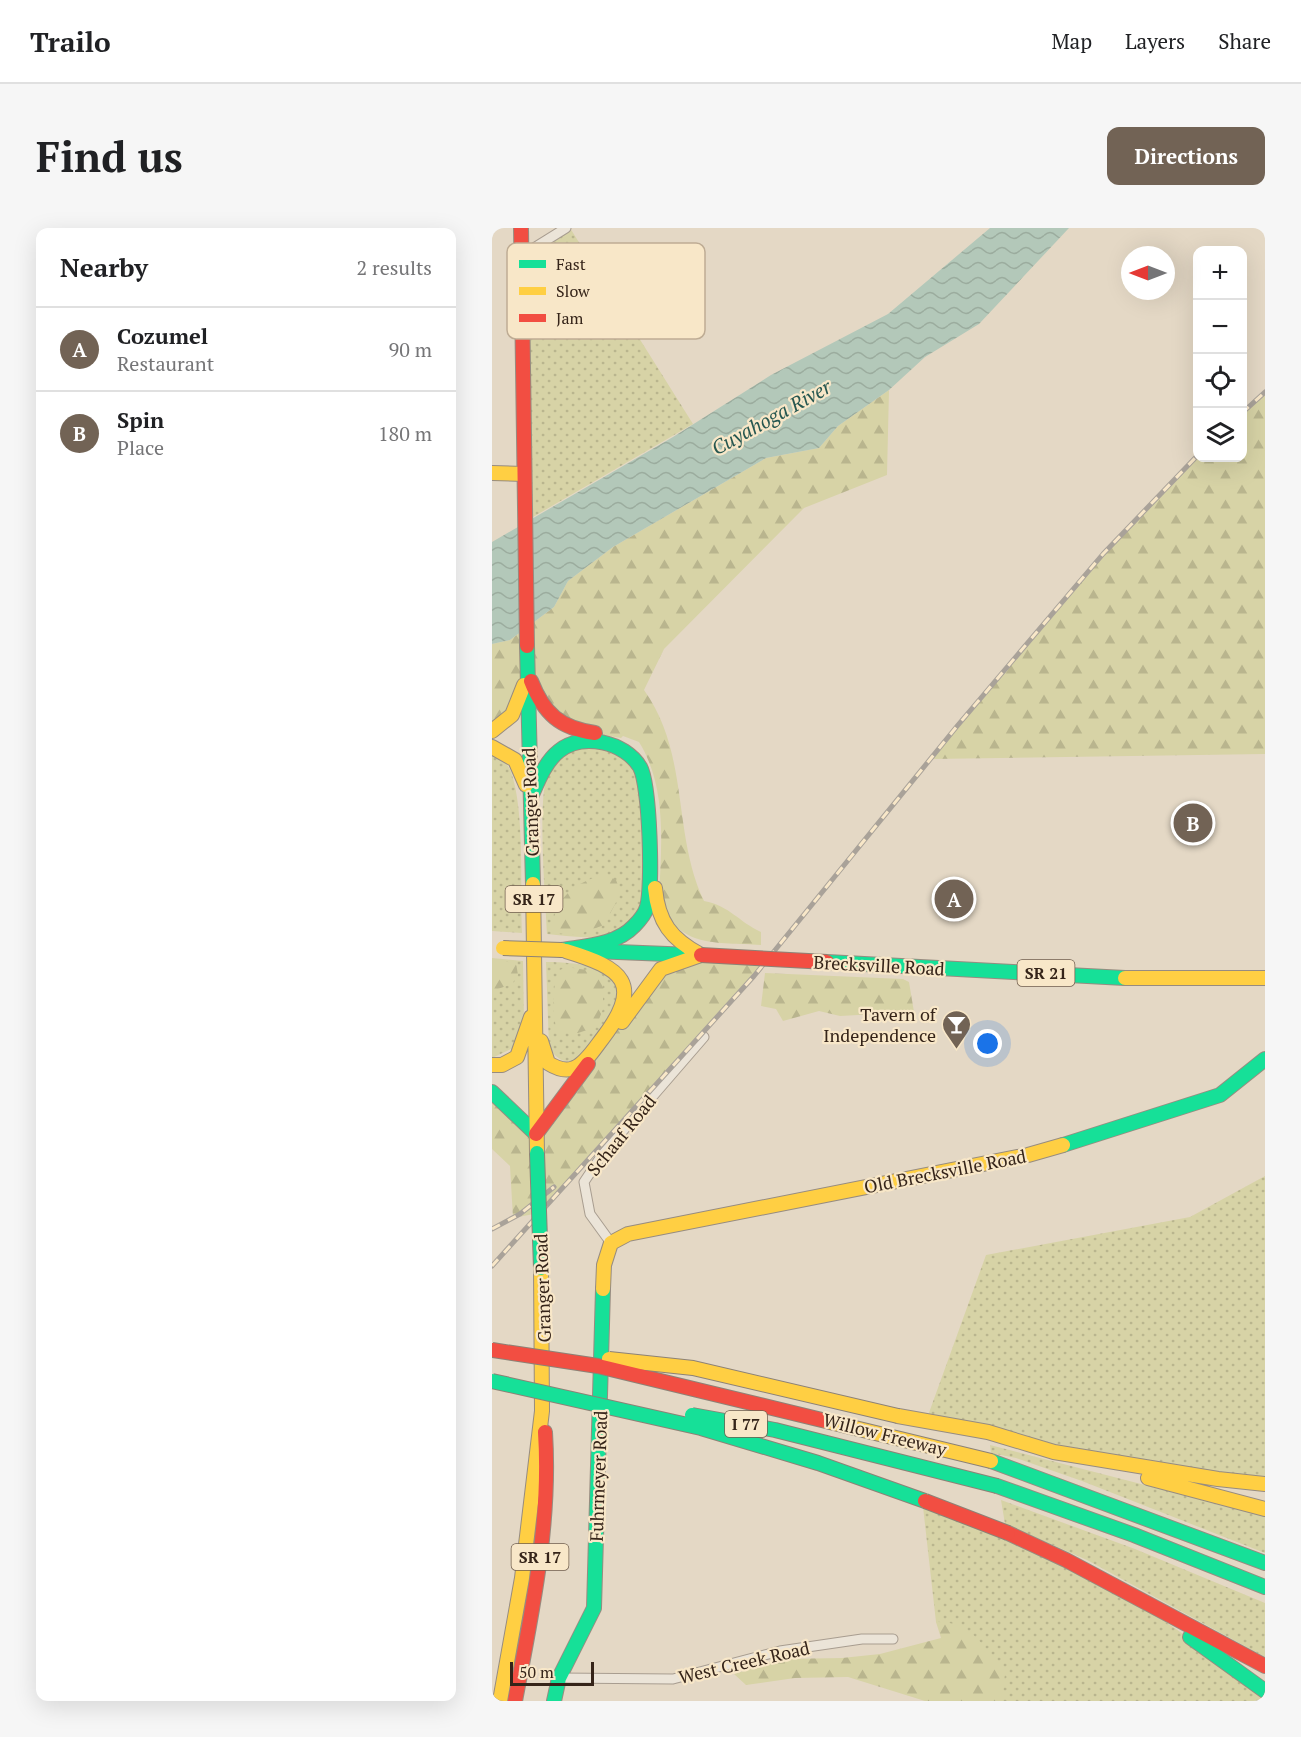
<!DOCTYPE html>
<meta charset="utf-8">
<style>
:root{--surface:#fff;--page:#f6f6f6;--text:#202124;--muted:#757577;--line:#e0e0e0;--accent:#726355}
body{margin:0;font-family:"PT Serif",serif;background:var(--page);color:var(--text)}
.controls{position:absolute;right:18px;top:18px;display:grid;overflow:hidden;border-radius:12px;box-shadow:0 6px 24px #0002}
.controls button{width:54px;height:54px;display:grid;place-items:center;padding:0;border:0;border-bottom:2px solid var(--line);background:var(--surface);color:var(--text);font:30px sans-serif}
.compass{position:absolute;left:629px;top:18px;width:54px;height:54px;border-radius:50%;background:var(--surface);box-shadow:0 6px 24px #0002;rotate:270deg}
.scale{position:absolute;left:18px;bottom:15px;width:84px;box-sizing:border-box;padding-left:6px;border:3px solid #352419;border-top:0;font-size:16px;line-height:21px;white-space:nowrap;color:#352419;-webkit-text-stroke:4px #f8e7c8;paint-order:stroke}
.you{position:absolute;left:496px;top:816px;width:21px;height:21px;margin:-15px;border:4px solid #fff;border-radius:50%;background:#1a73e8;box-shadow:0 0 0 9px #1a73e833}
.badge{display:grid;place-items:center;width:39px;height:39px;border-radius:50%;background:var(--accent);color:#fff;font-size:20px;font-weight:700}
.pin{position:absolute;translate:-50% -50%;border:3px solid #fff;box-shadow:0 2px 6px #0006}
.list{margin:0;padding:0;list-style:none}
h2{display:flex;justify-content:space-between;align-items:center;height:78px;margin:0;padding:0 24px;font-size:26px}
h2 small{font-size:20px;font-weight:400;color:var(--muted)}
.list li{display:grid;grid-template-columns:39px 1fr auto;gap:18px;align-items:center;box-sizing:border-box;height:84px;padding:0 24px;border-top:2px solid var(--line)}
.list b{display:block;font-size:22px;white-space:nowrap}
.list p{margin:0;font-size:20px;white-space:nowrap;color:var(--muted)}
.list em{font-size:20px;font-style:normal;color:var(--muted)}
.icon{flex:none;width:33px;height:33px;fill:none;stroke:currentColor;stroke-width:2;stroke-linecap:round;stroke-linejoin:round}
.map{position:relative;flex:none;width:773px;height:1473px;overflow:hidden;border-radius:12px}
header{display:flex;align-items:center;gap:36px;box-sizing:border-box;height:84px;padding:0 30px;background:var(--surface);border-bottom:2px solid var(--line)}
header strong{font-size:28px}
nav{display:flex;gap:33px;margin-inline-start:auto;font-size:21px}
.intro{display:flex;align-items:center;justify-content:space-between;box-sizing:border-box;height:144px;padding:0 36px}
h1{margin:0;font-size:42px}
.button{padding:15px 27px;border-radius:12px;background:var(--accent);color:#fff;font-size:21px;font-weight:700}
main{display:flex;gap:36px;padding:0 36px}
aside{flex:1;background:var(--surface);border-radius:12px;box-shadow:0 6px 24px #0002}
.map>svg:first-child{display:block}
.grass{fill:url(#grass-dots)}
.forest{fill:url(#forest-firs)}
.water{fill:url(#water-waves)}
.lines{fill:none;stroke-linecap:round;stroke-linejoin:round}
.street-casing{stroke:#a89d90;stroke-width:11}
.fast-casing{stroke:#978c80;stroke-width:16}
.slow-casing{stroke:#978c80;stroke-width:16}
.jam-casing{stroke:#978c80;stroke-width:16}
.street{stroke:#ebe4d8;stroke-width:9}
.fast{stroke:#16e098;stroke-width:14}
.slow{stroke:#ffcf43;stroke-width:14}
.jam{stroke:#f24e42;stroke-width:14}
.rail-casing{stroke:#a9a299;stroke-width:5}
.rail{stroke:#f8e7c8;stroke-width:3;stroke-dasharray:9;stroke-linecap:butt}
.fast-bridge-casing{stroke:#8d8276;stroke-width:16;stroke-linecap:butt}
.slow-bridge-casing{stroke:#8d8276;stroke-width:16;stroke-linecap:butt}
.jam-bridge-casing{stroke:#8d8276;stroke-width:16;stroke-linecap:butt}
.fast-bridge{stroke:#16e098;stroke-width:14}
.slow-bridge{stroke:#ffcf43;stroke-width:14}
.jam-bridge{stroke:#f24e42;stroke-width:14}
.labels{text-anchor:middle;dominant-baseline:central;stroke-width:4.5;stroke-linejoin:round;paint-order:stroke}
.shield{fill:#f8e7c8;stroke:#705e4e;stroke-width:1.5}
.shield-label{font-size:16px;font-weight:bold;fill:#352419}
.street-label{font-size:18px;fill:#352419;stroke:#f8e7c8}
.poi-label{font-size:18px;fill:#352419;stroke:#f8e7c8;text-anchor:end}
.water-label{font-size:20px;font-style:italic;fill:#265750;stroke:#f8e7c8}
.key{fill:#f8e7c8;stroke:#beac94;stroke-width:1.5}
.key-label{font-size:16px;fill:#352419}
</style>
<header>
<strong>Trailo</strong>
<nav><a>Map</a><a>Layers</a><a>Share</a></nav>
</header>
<div class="intro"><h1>Find us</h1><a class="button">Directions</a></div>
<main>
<aside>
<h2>Nearby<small>2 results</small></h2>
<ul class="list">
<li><span class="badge">A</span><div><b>Cozumel</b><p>Restaurant</p></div><em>90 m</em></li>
<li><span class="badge">B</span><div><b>Spin</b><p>Place</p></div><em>180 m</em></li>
</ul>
</aside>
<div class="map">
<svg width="773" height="1473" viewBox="0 0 773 1473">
<defs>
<pattern id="grass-dots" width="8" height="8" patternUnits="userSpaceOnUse" patternTransform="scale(1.5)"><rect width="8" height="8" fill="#d7d3a6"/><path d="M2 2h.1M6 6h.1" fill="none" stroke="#b9b58e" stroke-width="1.8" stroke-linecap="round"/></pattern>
<pattern id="forest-firs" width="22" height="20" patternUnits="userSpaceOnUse" patternTransform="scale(1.5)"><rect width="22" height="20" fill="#d7d3a6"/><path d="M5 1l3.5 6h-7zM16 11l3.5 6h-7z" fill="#b9b58e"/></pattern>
<pattern id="water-waves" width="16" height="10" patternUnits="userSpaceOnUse" patternTransform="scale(1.5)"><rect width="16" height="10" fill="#b3c8b9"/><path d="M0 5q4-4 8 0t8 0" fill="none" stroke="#9bac9e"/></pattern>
</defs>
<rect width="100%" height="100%" fill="#e4d8c5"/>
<path class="grass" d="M 74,0 L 78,0 L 201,196 L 34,293 L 29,28 Z
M 94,518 C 113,522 129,524 141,542 C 151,555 155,657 150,674 C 147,686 135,699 124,704 C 103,713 77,708 55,706 C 54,676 44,564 57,544 C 67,529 78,523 94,518 Z
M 0,524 C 8,529 15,534 19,544 C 33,583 28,661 30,705 L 0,703 Z
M 0,730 L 31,733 L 32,793 L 21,820 L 0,830 Z
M 54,734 C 84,734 148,738 121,786 C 112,802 98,817 87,831 C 74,838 63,830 57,819 Z
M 773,948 L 773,1256 L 434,1193 L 494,1027 L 698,989 Z
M 498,1217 L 773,1288 L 773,1325 L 590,1253 L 524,1230 L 499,1225 Z
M 430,1270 L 622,1358 L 773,1463 L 773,1473 L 494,1473 L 444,1394 Z
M 509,1272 L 643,1321 L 773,1375 L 773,1429 L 595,1332 L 513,1296 Z"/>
<path class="forest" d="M 397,162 L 395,247 L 312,280 L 172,421 L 152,462 C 198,526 180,606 212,673 C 238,678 247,694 269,704 L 269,717 C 224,714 187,721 167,672 C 169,619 176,561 147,514 L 131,508 L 129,510 L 86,503 L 50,479 L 27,473 L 0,503 L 0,416 L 18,412 L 62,379 L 76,353 L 121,319 L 274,230 L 327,220 L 346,198 Z
M 773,164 L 773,526 L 439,531 L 611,326 L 705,227 L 706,230 L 750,230 L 751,185 Z
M 113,646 L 124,652 L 129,665 L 112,697 L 85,707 L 63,705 L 59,700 C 67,666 81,656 113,646 Z
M 209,727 L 274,732 L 47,985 L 21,990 L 18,938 L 0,921 L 0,864 L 44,906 L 169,741 Z
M 0,732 L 24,735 L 26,747 L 20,756 L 0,763 Z
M 74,739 L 102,743 L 111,748 L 111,781 L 104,799 L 86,805 L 65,804 C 60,783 60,764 66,743 Z
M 273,745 L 411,751 L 417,754 L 422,784 L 348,788 L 327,783 L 291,793 L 284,781 L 269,778 Z
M 444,1394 C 479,1393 490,1417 510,1441 L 513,1445 L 510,1473 L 433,1473 L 356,1449 L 303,1450 L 254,1457 L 242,1446 L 290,1431 L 350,1430 L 388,1426 L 449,1410 Z"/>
<path class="water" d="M 498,0 L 577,0 L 487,96 L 433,129 L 397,162 L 346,198 L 327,220 L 274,230 L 121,319 L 76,353 L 62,379 L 18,412 L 0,416 L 0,314 L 181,209 L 279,147 L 396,86 Z"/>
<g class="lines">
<defs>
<path id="street" d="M 29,28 L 74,0
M 119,1015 L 98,986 L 92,954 L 110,927 L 212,809
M 67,1450 L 181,1451 L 288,1423 L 370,1411 L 401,1411"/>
<path id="fast" d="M 35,418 L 41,656
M 39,569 C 46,553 53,534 67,523 C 91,504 133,514 148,539 C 158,557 161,659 155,679 C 153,686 147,693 142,698 C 124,717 94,718 70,722
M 101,723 L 200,727
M 335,734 L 633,750
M 0,864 L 44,906
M 571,917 L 728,867 L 773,831
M 499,1233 L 773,1335
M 505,1258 L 642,1307 L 773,1359
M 698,1409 L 773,1463
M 62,1473 L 67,1450 L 102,1380 L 111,1061"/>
<path id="slow" d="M 0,245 L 32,246
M 0,503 L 20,487 L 32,457
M 0,519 L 23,532 L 34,557
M 41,656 L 45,925
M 163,660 C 166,694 179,711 209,727
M 633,750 L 773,750
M 130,794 L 169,741 L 209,727
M 49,813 L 56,835 C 64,840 73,844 82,840 C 93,836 103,820 110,811 C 153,755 130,740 74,723
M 0,837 L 10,837 L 25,829 L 39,789
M 111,1061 L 112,1037 L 119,1015 L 136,1006 L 536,927 L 571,917
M 406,1188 L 496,1204 L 562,1224 L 726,1251 L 773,1256
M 656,1250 L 773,1281
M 8,1473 L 30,1350 L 50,1183 L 49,1040"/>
<path id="jam" d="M 29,0 L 35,418
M 39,453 C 52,486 68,500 103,505
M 44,906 L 96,836
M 516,1305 L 574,1332 L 773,1438
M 23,1473 C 40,1384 59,1295 53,1204"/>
</defs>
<use href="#street" class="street-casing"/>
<use href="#fast" class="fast-casing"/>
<use href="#slow" class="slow-casing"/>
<use href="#jam" class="jam-casing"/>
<use href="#street" class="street"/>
<use href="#fast" class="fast"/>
<use href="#slow" class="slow"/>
<use href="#jam" class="jam"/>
<defs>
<path id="rail" d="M 750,185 L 773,164
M 0,1001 L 28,986 L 62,959
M 0,1038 L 262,748 L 466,497 L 611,326 L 706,227"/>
</defs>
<use href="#rail" class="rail-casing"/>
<use href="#rail" class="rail"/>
<defs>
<path id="fast-bridge" d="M 45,925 L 49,1040
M 0,1153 L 209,1200 L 326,1235 L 433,1273
M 200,1187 L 283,1202 L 505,1258"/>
<path id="slow-bridge" d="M 11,720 L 70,722
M 117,1131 L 201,1140 L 406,1188
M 334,1193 L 499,1233"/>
<path id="jam-bridge" d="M 209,727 L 335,734
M 0,1122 L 106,1138 L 334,1193
M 433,1273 L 516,1305"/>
</defs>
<use href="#fast-bridge" class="fast-bridge-casing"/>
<use href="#slow-bridge" class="slow-bridge-casing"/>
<use href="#jam-bridge" class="jam-bridge-casing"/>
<use href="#fast-bridge" class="fast-bridge"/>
<use href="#slow-bridge" class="slow-bridge"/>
<use href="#jam-bridge" class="jam-bridge"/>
</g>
<defs>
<symbol id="bar-pin" viewBox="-11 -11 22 30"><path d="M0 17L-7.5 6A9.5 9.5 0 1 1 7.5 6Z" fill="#726355" stroke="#f8e7c8"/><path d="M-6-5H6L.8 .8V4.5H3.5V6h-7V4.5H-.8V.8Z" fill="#fff"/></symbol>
</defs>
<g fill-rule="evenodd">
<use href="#bar-pin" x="448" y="780" width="33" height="45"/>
</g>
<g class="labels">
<g class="shield">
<rect x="13.5" y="658" width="57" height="26" rx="4.5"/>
<rect x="525.5" y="732" width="57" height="26" rx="4.5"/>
<rect x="233" y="1183" width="42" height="26" rx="4.5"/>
<rect x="19.5" y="1316" width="57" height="26" rx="4.5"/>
</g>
<g class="shield-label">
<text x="42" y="671">SR 17</text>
<text x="554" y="745">SR 21</text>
<text x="254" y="1196">I 77</text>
<text x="48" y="1329">SR 17</text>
</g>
<g class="street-label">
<text transform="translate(38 574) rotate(-92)">Granger Road</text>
<text transform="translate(387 737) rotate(3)">Brecksville Road</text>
<text transform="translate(129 907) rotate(-51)">Schaaf Road</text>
<text transform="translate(453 943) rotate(-11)">Old Brecksville Road</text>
<text transform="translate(50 1060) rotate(-92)">Granger Road</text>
<text transform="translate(393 1206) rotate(14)">Willow Freeway</text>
<text transform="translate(106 1248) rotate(-88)">Fuhrmeyer Road</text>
<text transform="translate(252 1434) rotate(-13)">West Creek Road</text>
</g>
<g class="poi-label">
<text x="444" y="786">Tavern of<tspan x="444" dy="21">Independence</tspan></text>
</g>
<g class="water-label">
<text transform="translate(279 189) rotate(-29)">Cuyahoga River</text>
</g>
</g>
<rect x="15" y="15" width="198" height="96" rx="9" class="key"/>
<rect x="27" y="32" width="27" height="8" fill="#16e098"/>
<rect x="27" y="59" width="27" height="8" fill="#ffcf43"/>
<rect x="27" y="86" width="27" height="8" fill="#f24e42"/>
<g class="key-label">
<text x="64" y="42">Fast</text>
<text x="64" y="69">Slow</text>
<text x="64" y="96">Jam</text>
</g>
</svg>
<div class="controls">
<button>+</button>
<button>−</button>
<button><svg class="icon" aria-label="locate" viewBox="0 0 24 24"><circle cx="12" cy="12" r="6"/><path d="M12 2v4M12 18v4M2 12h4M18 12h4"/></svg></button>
<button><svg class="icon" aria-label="layers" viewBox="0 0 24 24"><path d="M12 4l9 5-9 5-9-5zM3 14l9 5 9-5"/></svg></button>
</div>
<svg class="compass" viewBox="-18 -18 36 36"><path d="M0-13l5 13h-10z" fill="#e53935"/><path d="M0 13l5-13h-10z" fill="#757577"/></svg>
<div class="scale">50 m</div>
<div class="you"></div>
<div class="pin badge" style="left:462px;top:671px">A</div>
<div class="pin badge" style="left:701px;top:595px">B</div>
</div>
</main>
